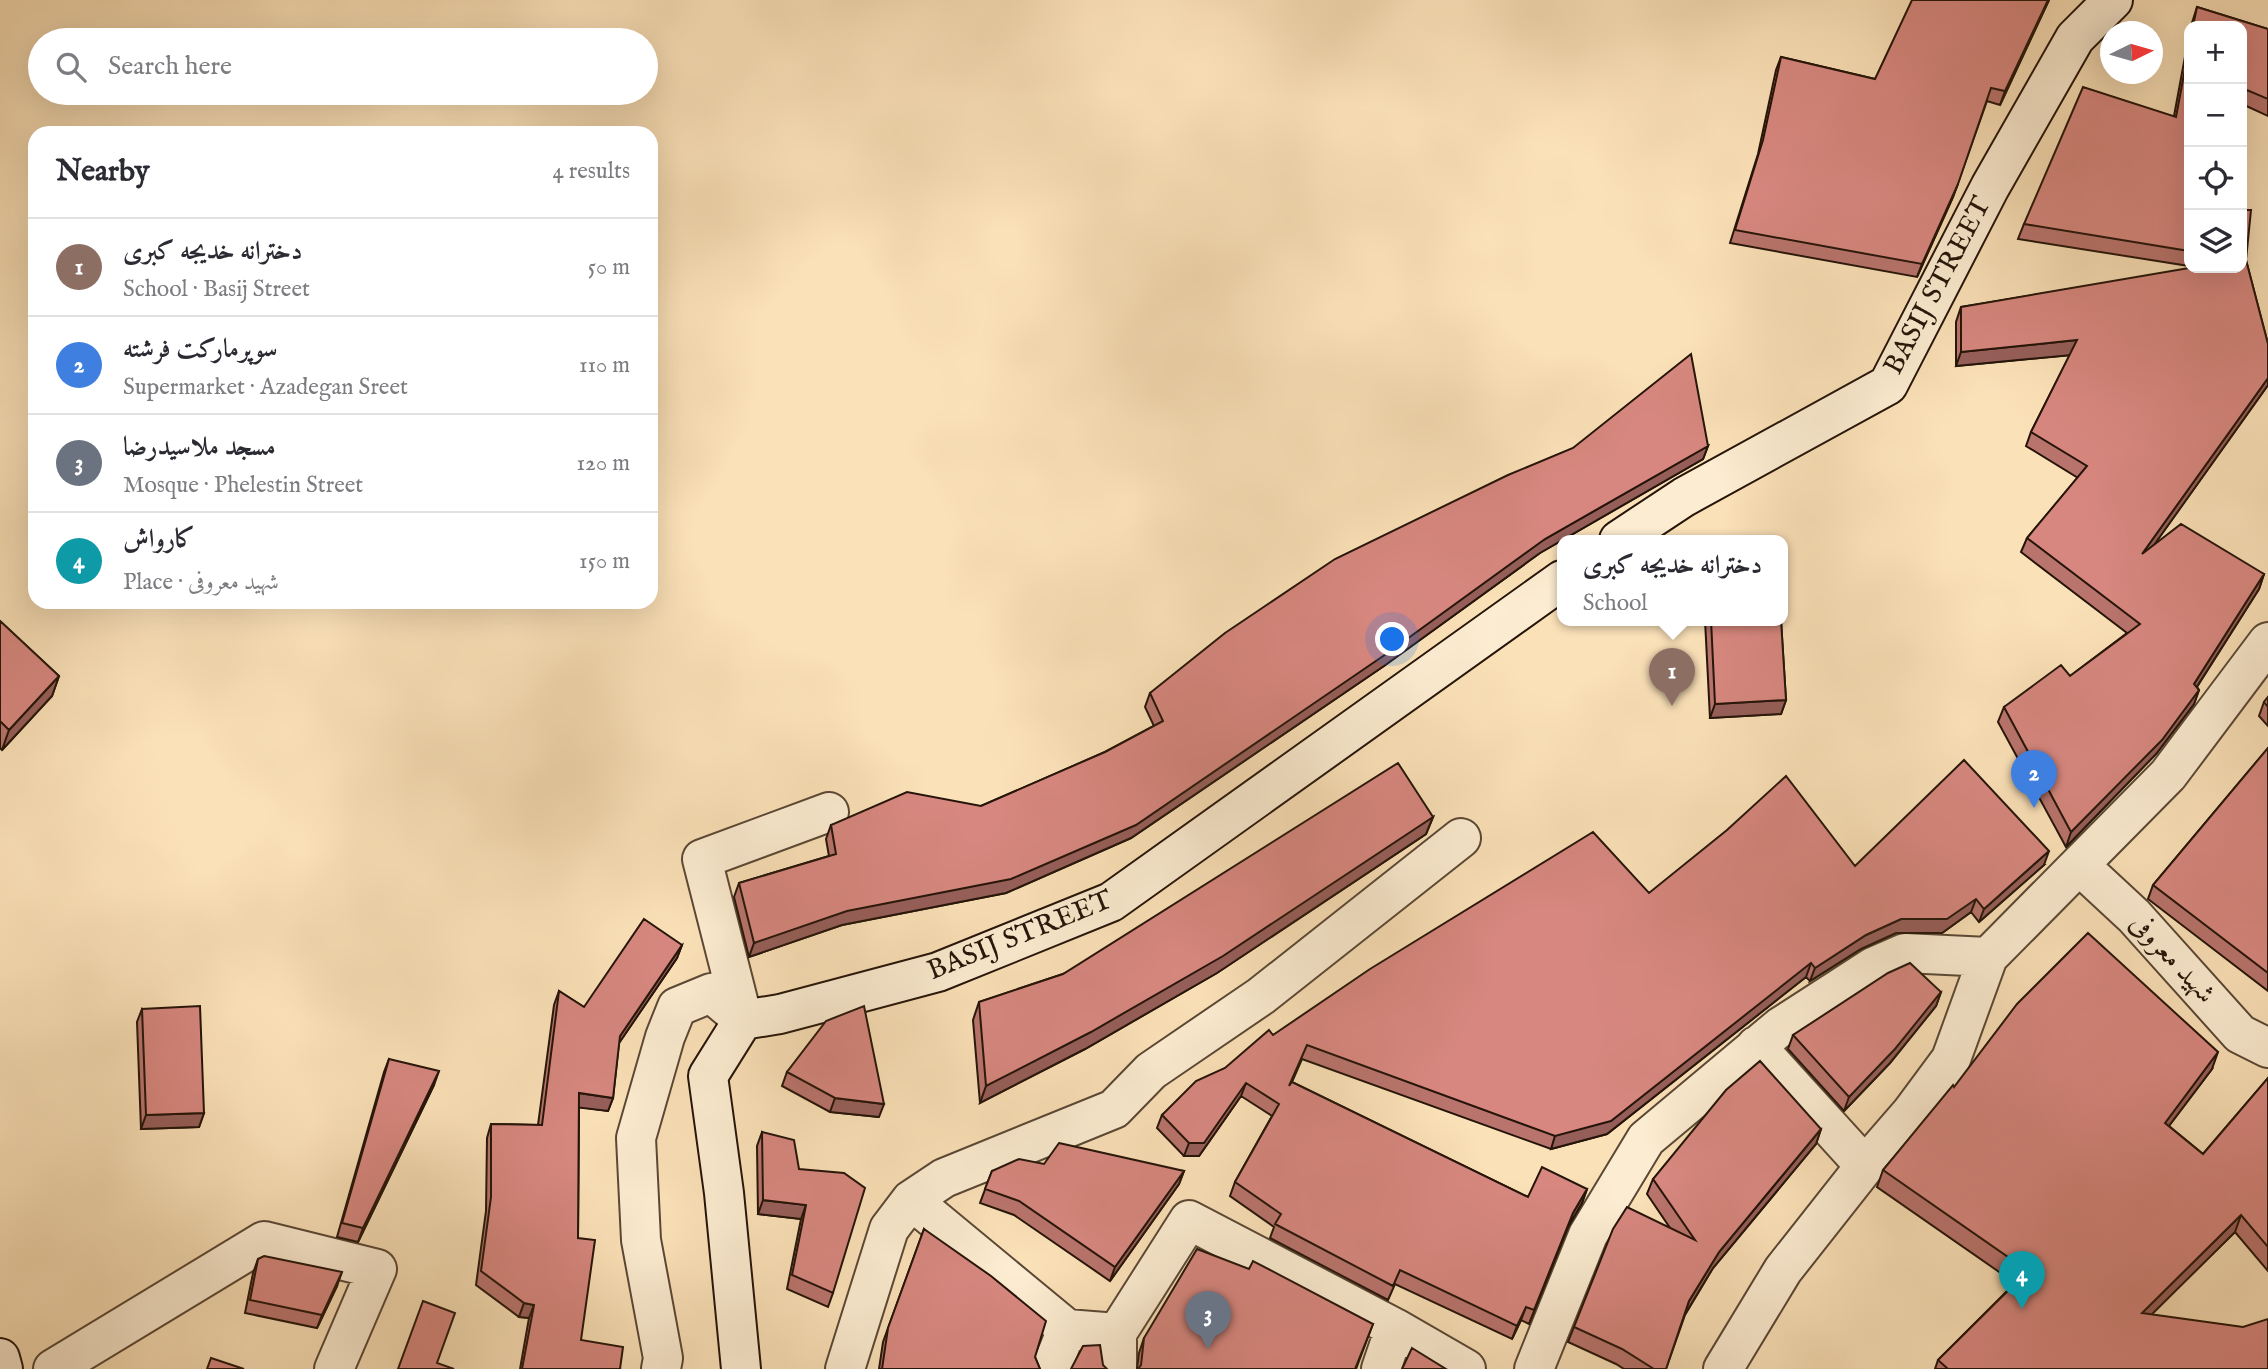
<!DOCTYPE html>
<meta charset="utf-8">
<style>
:root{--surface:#fff;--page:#f2f2f3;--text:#2b2b33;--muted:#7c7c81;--line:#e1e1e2;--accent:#8f2418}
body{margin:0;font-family:"IM FELL English",Amiri,serif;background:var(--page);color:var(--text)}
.controls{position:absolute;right:21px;top:21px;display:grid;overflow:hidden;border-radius:14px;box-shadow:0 7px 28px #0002}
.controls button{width:63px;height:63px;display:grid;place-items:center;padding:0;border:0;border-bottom:2px solid var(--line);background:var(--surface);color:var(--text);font:35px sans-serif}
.compass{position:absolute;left:2100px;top:21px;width:63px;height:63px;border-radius:50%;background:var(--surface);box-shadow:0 7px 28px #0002;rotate:85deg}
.you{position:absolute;left:1393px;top:640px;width:24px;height:24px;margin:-18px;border:5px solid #fff;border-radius:50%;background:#1a73e8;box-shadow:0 0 0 10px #1a73e833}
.badge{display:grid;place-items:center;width:46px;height:46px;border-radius:50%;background:var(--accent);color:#fff;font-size:23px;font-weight:700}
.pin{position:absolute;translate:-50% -58px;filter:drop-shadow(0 2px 4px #0008)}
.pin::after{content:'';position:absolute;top:37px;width:24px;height:21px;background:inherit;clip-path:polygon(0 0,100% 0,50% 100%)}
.popup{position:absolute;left:1557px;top:535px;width:231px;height:91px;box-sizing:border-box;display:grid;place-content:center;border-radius:14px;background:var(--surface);filter:drop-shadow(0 2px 5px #0005);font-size:23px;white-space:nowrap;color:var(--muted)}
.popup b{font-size:26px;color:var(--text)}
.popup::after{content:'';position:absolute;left:50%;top:100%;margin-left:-14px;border:14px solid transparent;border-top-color:var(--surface)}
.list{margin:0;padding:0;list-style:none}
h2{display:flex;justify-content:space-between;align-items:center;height:91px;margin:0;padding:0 28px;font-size:30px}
h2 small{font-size:23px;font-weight:400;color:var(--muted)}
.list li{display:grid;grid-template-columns:46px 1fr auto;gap:21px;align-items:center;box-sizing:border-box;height:98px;padding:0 28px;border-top:2px solid var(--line)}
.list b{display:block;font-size:26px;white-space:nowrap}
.list p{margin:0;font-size:23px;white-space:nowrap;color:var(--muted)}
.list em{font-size:23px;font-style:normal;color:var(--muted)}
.icon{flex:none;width:38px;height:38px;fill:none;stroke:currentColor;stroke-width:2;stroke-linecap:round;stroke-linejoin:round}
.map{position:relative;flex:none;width:2268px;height:1369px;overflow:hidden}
.search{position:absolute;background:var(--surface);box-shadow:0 7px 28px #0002;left:28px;top:28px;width:630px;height:77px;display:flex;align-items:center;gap:18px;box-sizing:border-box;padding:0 24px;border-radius:38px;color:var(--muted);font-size:26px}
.panel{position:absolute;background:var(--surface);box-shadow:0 7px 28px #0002;left:28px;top:126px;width:630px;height:483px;border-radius:21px}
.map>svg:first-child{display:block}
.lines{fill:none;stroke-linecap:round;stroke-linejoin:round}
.street-casing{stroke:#5a4735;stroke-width:42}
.secondary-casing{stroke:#251409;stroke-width:42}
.street{stroke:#fcecd1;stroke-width:38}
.secondary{stroke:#fcecd1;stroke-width:38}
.wall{fill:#b9746d;stroke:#251409;stroke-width:2}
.shaded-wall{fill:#965e59;stroke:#251409;stroke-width:2}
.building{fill:#d7877f;stroke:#251409;stroke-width:2}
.labels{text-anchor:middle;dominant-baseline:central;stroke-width:5;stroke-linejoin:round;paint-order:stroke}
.street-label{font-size:28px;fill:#251409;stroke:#fcecd1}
</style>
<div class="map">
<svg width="2268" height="1369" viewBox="0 0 2268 1369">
<rect width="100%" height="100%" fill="#fbe1b8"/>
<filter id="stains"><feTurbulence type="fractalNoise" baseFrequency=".00286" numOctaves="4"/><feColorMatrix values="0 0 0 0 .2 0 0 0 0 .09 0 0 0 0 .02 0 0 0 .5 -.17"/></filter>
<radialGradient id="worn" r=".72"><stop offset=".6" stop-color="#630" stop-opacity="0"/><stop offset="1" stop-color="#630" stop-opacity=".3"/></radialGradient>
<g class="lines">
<defs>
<path id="street" d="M 2079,865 L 2134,916 L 2240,1034 L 2268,1048
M 743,1020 L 702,859 L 829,812
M 1756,1046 L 1865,1166
M 911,1200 L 944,1178 L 1114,1109 L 1151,1071 L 1261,996 L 1461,838
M 1117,1333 L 1117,1369
M 53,1369 L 264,1241 L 377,1269 L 334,1369
M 661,1369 L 663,1358 L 641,1240 L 636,1138 L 665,1037 L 677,1007 L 711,993 L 743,1020
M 845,1369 L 889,1229 L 911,1200 L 1067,1329 L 1117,1333 L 1189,1220 L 1395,1328
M 1051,1369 L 1067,1329
M 1381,1369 L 1395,1328 L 1466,1369
M 1534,1369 L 1588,1235 L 1646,1139 L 1780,1027 L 1873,967 L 1905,953 L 1988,957
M 1723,1369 L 1783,1270 L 1865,1166 L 1911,1113 L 1951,1059 L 1988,957 L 2168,775 L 2268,642"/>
<path id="secondary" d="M 1619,540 L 1684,497 L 1888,385 L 1990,187 L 2075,38 L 2113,0
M 0,1358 L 3,1369
M 741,1369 L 724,1193 L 708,1076 L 743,1020 L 780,1014 L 938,972 L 1111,902 L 1562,580"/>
</defs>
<use href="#street" class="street-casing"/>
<use href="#secondary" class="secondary-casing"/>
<use href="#street" class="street"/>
<use href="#secondary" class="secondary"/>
</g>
<path class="wall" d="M 2049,0 L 2000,105 L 1987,101 L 1953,197 L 1917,277 L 1730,243 L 1758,154 L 1776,70 L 1781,57 L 1875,79 Z
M 2197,7 L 2268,29 L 2268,116 L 2242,104 L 2242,26 L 2191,26 Z
M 2189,35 L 2189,266 L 2018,239 L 2024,224 L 2174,116 Z
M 2246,260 L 2268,344 L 2268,385 L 2153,546 L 2264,574 L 2259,589 L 2197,687 L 2199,690 L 2194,704 L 2156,754 L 2066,847 L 1998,722 L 2004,707 L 2070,676 L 2127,633 L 2021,552 L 2027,538 L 2078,478 L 2026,446 L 2031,432 L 2070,355 L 1956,366 L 1956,322 L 1961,307 Z
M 1708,446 L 1703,459 L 1540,553 L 1384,666 L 1131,838 L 1006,893 L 842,925 L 749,957 L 734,897 L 739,883 L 829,856 L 826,839 L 831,825 L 981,806 L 1105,752 L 1154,726 L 1145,707 L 1150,693 Z
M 1705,620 L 1781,620 L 1786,700 L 1781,714 L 1710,718 Z
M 0,621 L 59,676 L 52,696 L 2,750 L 0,748 Z
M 2268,697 L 2268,726 L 2259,716 L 2264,702 Z
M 2268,748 L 2268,991 L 2148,899 L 2153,885 Z
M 1433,817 L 1426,834 L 1217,973 L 1085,1049 L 980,1103 L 973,1020 L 979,1002 L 1063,974 Z
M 2044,865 L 1979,922 L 1971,912 L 1942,933 L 1896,933 L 1861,949 L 1810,981 L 1806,977 L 1607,1134 L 1551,1149 L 1302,1059 L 1292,1082 L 1528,1197 L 1587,1189 L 1582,1203 L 1568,1227 L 1529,1324 L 1521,1320 L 1512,1339 L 1395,1284 L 1388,1300 L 1270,1238 L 1274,1227 L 1230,1196 L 1235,1182 L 1272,1116 L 1241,1096 L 1199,1156 L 1184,1156 L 1157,1128 L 1162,1115 L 1273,1035 L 1649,893 L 1855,866 Z
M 682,945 L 677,958 L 619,1043 L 613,1098 L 608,1111 L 579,1107 L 578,1238 L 581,1340 L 620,1369 L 520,1369 L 529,1318 L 519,1317 L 476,1285 L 486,1211 L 487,1138 L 491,1124 L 538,1125 L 554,1005 L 559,991 L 584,1007 Z
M 1941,992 L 1936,1006 L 1890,1063 L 1844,1111 L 1788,1049 L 1793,1035 Z
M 142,1009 L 204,1113 L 199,1127 L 141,1129 L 137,1022 Z
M 389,1059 L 434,1085 L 358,1242 L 337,1237 L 384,1072 Z
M 2212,1069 L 2169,1126 L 2203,1154 L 2268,1078 L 2268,1271 L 2235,1232 L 2151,1314 L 2268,1369 L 1935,1369 L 1938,1360 L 2015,1283 L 1877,1187 L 1883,1170 L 1954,1087 Z
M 787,1072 L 879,1117 L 830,1112 L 782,1086 Z
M 1821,1129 L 1816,1144 L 1713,1268 L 1685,1315 L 1666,1369 L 1624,1369 L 1616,1364 L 1568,1342 L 1574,1327 L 1670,1228 L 1647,1194 L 1653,1179 Z
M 762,1132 L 799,1169 L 833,1293 L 828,1307 L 787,1289 L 801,1219 L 758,1214 L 757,1146 Z
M 1044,1164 L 1184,1171 L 1179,1184 L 1110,1281 L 1014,1215 L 980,1203 L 992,1171 Z
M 924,1229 L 1035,1357 L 1040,1369 L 879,1369 L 883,1342 Z
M 258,1259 L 337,1286 L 317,1328 L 245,1313 L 253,1273 Z
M 1373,1324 L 1356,1369 L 1137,1369 L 1139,1353 L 1144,1338 Z"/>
<path class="shaded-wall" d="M 2048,0 L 2049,0 L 2000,105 L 2005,91 Z
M 1958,184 L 1953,197 L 1917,277 L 1922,264 Z
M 2077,340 L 2072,355 L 1956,366 L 1961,352 Z
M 2268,378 L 2268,385 L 2137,569 L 2142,554 Z
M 1708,446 L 1703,459 L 1540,553 L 1384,666 L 1131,838 L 1006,893 L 842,925 L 749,957 L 754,943 L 1545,539 Z
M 2264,574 L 2259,589 L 2189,699 L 2194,684 Z
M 59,676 L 52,696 L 2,750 L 9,730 Z
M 2199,690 L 2194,704 L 2156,754 L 2066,847 L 2071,832 Z
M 1786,700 L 1781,714 L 1710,718 L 1715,704 Z
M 1433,817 L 1426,834 L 1217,973 L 1085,1049 L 980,1103 L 986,1086 Z
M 2049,851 L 2044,865 L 1979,922 L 1984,909 Z
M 1976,899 L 1971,912 L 1942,933 L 1896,933 L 1861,949 L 1810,981 L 1815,968 L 1866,935 L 1901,919 Z
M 682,945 L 677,958 L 615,1049 L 620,1036 Z
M 1811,963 L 1806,977 L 1607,1134 L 1551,1149 L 1555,1136 Z
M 1941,992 L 1936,1006 L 1890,1063 L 1844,1111 L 1849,1097 Z
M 2218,1052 L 2212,1069 L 2159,1139 L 2165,1123 Z
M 439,1071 L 434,1085 L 358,1242 L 363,1228 Z
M 1246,1083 L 1241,1096 L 1199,1156 L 1184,1156 L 1189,1143 Z
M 579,1093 L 613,1098 L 608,1111 L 574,1107 Z
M 835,1098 L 884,1104 L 879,1117 L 830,1112 Z
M 204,1113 L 199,1127 L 141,1129 L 146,1115 Z
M 1821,1129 L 1816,1144 L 1713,1268 L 1684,1316 L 1689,1301 L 1719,1252 Z
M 1184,1171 L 1179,1184 L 1110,1281 L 1115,1267 Z
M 1587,1189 L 1582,1203 L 1568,1227 L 1529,1324 L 1573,1213 Z
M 763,1200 L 806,1205 L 801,1219 L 758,1214 Z
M 2241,1215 L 2235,1232 L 2136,1330 L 2142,1313 Z
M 342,1272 L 337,1286 L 317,1328 L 322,1315 Z
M 524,1303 L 534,1305 L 529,1318 L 519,1317 Z
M 1526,1307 L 1521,1320 L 1512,1339 L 1517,1326 Z"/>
<path class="building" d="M 1912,0 L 2048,0 L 2005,91 L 1991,88 L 1958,184 L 1922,264 L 1735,230 L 1763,140 L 1781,57 L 1875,79 Z
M 2197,7 L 2268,29 L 2268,99 L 2247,90 L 2242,103 L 2242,26 L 2193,26 Z
M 2189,48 L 2189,251 L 2024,224 L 2083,87 L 2176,117 Z
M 2242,210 L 2251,210 L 2246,260 L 2268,344 L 2268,378 L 2142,554 L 2181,524 L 2264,574 L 2194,684 L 2199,690 L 2162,740 L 2071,832 L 2004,707 L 2061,665 L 2070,676 L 2140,624 L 2027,538 L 2087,466 L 2031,432 L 2077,340 L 1961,352 L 1961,307 L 2189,268 L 2242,268 Z
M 1691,354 L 1708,446 L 1545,539 L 1389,652 L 1136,825 L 1011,879 L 847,911 L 754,943 L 739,883 L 836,854 L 831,825 L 907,792 L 981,806 L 1105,752 L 1163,721 L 1150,693 L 1225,633 L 1335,559 L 1508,475 L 1573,448 Z
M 1711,620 L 1781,620 L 1786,700 L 1715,704 Z
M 0,621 L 59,676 L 9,730 L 0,721 Z
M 2268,697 L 2268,707 L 2264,702 Z
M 2268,748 L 2268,973 L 2153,885 Z
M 1964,760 L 2049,851 L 1984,909 L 1976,899 L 1947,919 L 1901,919 L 1866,935 L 1815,968 L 1811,963 L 1611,1121 L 1555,1136 L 1307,1045 L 1289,1086 L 1292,1082 L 1528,1197 L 1542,1167 L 1587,1189 L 1573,1213 L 1534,1310 L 1526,1307 L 1517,1326 L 1400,1270 L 1393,1286 L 1275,1224 L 1281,1214 L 1235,1182 L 1279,1104 L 1246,1083 L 1204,1143 L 1189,1143 L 1162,1115 L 1196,1081 L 1225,1068 L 1269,1030 L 1273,1035 L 1370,969 L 1593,832 L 1649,893 L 1727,830 L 1786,776 L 1855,866 Z
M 1398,763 L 1433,817 L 1223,956 L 1091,1032 L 986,1086 L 979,1002 L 1063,974 Z
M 644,919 L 682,945 L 620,1036 L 613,1098 L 579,1093 L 578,1238 L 595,1240 L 581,1340 L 623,1347 L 620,1369 L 522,1369 L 534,1305 L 524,1303 L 481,1271 L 491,1197 L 491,1124 L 542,1125 L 559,991 L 584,1007 Z
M 2088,933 L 2218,1052 L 2165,1123 L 2203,1154 L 2268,1078 L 2268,1247 L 2241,1215 L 2142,1313 L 2243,1327 L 2268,1319 L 2268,1369 L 1948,1369 L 1938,1360 L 2028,1271 L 1883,1170 L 1953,1085 L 1954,1087 L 2017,1004 Z
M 1910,963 L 1941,992 L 1895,1049 L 1849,1097 L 1793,1035 L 1888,973 Z
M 200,1006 L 204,1113 L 146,1115 L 142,1009 Z
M 864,1006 L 884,1104 L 835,1098 L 787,1072 L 826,1021 Z
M 389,1059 L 439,1071 L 363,1228 L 342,1223 Z
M 1760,1061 L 1821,1129 L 1719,1252 L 1689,1301 L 1666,1369 L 1654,1369 L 1622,1349 L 1574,1327 L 1613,1229 L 1627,1207 L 1695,1240 L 1653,1179 L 1726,1090 Z
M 762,1132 L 794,1140 L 799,1169 L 844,1173 L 865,1188 L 833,1293 L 792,1275 L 806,1205 L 763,1200 Z
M 1059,1143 L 1184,1171 L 1115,1267 L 1019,1201 L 985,1189 L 992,1171 L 1019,1159 L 1044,1164 Z
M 924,1229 L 991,1276 L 1046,1321 L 1035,1357 L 1040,1369 L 882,1369 L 888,1328 Z
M 1197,1249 L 1249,1269 L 1253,1261 L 1373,1324 L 1355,1369 L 1138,1369 L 1141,1365 L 1144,1338 Z
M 264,1256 L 342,1272 L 322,1315 L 250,1300 L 258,1259 Z
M 423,1301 L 455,1313 L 437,1363 L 454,1369 L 398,1369 Z
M 1100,1345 L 1103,1365 L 1107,1369 L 1071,1369 L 1083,1346 Z
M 1412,1348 L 1446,1369 L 1402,1369 Z
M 211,1358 L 244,1369 L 207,1369 Z"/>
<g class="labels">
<g class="street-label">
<text transform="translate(1938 286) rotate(-62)">BASIJ STREET</text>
<text transform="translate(1020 936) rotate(-22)">BASIJ STREET</text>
<text transform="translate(2172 959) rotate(47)">شهید معروفی</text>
</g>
</g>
<rect width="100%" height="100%" filter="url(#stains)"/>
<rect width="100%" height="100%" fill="url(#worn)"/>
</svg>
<div class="controls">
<button>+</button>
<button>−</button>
<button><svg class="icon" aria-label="locate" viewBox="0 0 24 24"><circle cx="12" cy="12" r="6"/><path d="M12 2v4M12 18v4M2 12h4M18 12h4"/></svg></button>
<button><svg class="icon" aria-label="layers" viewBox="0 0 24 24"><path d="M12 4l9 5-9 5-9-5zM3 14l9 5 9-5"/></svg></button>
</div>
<svg class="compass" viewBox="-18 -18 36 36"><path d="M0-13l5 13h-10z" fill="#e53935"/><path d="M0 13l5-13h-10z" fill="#7c7c81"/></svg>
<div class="you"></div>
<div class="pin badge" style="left:1672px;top:706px;background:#8d6e63">1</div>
<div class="popup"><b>دخترانه خدیجه کبری</b>School</div>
<div class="pin badge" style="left:2034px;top:808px;background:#3f7fe0">2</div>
<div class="pin badge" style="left:1208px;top:1349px;background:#6b7280">3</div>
<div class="pin badge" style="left:2022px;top:1309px;background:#0f9aa8">4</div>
<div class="search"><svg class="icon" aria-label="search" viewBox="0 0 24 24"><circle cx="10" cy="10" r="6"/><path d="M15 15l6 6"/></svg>Search here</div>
<section class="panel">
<h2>Nearby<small>4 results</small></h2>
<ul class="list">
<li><span class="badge" style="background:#8d6e63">1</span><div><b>دخترانه خدیجه کبری</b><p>School · Basij Street</p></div><em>50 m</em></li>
<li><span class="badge" style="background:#3f7fe0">2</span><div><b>سوپرمارکت فرشته</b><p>Supermarket · Azadegan Sreet</p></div><em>110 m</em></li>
<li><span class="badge" style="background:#6b7280">3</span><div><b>مسجد ملاسیدرضا</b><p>Mosque · Phelestin Street</p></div><em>120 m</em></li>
<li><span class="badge" style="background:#0f9aa8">4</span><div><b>کارواش</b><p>Place · شهید معروفی</p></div><em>150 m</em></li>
</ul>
</section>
</div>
